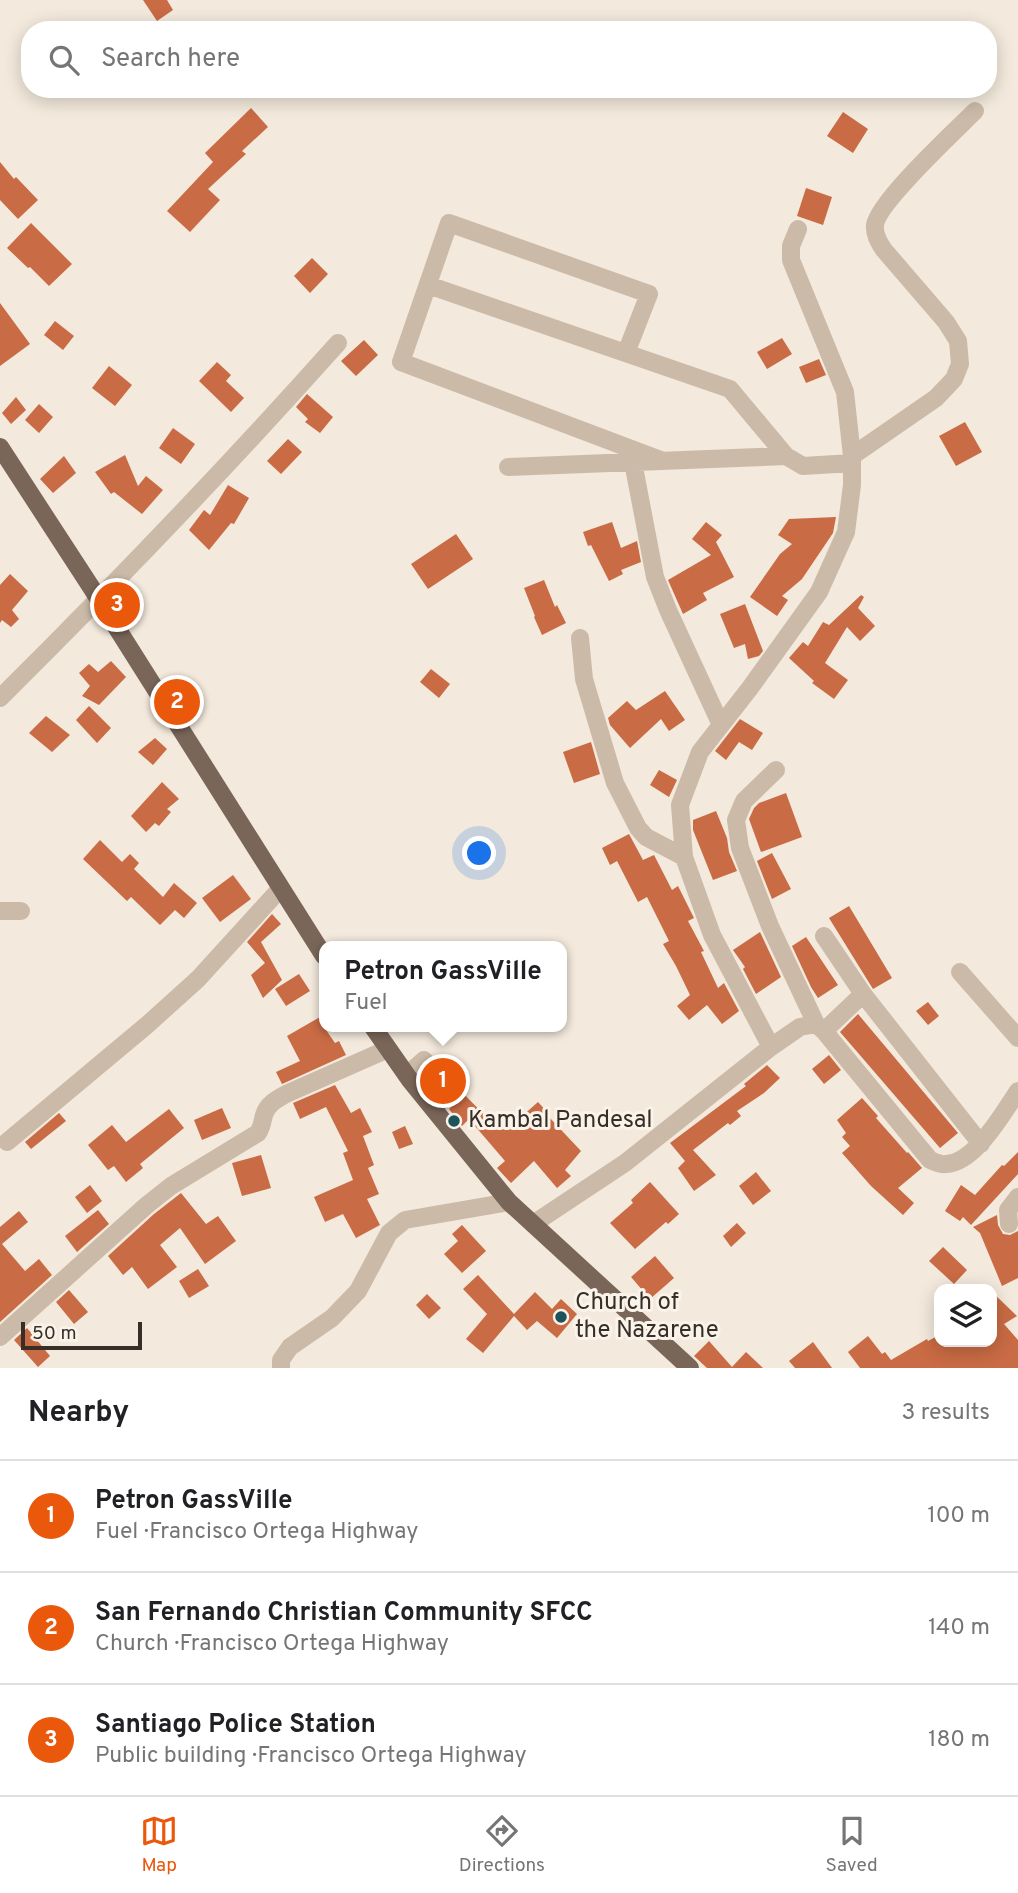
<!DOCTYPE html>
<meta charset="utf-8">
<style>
:root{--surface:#fff;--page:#f2f2f2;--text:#202124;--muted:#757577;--line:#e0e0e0;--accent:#ea580c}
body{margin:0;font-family:Overpass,sans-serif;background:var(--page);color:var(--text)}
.controls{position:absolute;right:21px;bottom:21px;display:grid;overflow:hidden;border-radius:14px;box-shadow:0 4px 18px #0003}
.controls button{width:63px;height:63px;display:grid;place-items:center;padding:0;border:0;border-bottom:2px solid var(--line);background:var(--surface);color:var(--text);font:35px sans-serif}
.scale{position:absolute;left:21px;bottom:18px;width:121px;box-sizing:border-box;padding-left:7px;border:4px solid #382e28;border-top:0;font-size:19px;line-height:24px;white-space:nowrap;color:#382e28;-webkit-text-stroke:5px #faf3e9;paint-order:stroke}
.you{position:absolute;left:480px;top:854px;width:24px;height:24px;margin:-18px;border:5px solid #fff;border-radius:50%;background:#1a73e8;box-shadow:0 0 0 10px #1a73e833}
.badge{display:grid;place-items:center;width:46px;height:46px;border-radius:50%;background:var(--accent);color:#fff;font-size:23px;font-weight:700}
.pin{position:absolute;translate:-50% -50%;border:4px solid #fff;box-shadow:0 2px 7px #0006}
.popup{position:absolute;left:319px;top:941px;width:248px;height:91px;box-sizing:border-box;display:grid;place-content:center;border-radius:14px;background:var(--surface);filter:drop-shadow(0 2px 5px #0005);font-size:23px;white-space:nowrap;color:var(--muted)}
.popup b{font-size:26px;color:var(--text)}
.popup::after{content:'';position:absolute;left:50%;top:100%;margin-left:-14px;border:14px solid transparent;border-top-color:var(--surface)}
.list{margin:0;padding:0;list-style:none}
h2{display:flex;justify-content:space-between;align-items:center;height:91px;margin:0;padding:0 28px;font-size:30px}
h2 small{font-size:23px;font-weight:400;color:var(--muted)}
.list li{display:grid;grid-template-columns:46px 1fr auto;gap:21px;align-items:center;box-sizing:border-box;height:112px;padding:0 28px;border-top:2px solid var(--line)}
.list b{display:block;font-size:26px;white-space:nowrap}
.list p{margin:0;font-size:23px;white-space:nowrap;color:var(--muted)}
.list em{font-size:23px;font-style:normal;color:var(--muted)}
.icon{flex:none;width:38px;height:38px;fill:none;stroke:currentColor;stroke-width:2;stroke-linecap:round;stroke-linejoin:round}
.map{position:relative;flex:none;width:1018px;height:1368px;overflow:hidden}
.search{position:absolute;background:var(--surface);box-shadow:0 4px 18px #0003;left:21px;right:21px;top:21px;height:77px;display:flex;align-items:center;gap:18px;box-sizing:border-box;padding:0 24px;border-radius:28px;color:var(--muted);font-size:26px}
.sheet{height:427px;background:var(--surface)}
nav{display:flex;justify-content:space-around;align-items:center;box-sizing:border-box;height:98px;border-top:2px solid var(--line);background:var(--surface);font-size:19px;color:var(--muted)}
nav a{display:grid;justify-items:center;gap:4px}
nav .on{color:var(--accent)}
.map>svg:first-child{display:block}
.building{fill:#c96b44}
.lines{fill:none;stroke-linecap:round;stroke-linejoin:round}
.minor{stroke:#cbbaa8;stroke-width:18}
.major{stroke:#7a6659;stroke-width:18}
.poi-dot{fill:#1d535a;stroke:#faf3e9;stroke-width:2.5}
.labels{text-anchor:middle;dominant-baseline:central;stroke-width:6;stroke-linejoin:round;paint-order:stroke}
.poi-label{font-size:24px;fill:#382e28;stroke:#faf3e9;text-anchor:start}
</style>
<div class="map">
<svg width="1018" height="1368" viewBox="0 0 1018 1368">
<rect width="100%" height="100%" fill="#f3e9dc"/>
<path class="building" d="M 143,0 L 167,0 L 173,10 L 157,21 Z
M 251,108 L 268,127 L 242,151 L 246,154 L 208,189 L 220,200 L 190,232 L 167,211 L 213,162 L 205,153 Z
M 843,112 L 868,129 L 853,153 L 827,136 Z
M 0,162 L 14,179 L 16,177 L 38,200 L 18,219 L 0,200 Z
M 806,188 L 832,197 L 823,225 L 797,216 Z
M 31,223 L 72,264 L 49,286 L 30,267 L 28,268 L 7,248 Z
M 312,258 L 328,274 L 310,293 L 294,276 Z
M 0,303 L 30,344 L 0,366 Z
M 55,321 L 74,336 L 63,350 L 44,335 Z
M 782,338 L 792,354 L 767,369 L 757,352 Z
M 364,340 L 378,355 L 356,376 L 341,361 Z
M 819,359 L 826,375 L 806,383 L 799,367 Z
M 217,362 L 231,375 L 226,381 L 244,398 L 231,412 L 199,381 Z
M 109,366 L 132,385 L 115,406 L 92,388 Z
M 307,394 L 333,417 L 320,433 L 305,422 L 308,419 L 296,407 Z
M 16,397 L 26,410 L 11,424 L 2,413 Z
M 39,404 L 53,417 L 39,433 L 25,420 Z
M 965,422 L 982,452 L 956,466 L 939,436 Z
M 173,428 L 195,444 L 181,464 L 159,448 Z
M 288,439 L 302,452 L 281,474 L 267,461 Z
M 125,455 L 138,486 L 146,476 L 163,490 L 142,514 L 114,492 L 111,494 L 95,472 Z
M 64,456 L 76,473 L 53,493 L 40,479 Z
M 228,485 L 249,498 L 234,524 L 231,523 L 209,550 L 189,530 L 204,510 L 210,515 Z
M 836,517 L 833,533 L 802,579 L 782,596 L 788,600 L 777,616 L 750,597 L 780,554 L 792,544 L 778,535 L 789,519 Z
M 612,522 L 621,548 L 637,541 L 641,562 L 621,570 L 623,574 L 609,581 L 591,545 L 588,546 L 583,532 Z
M 706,522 L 722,535 L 716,542 L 734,577 L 703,593 L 707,600 L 683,614 L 668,580 L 711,555 L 692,539 Z
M 456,534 L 473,559 L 428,589 L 411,564 Z
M 10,574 L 28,591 L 12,610 L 19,619 L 11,627 L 2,620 L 0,623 L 0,585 Z
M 544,580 L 555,607 L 557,605 L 566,623 L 542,635 L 534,617 L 535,616 L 524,588 Z
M 861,595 L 864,597 L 858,608 L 875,626 L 860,641 L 847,627 L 825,663 L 848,680 L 834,699 L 812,683 L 814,681 L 789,658 L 803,642 L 808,646 L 823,622 L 829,625 Z
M 745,604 L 763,651 L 759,656 L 748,659 L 745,644 L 734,648 L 720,614 Z
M 111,661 L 126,677 L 99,705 L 82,696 L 90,686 L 79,673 L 89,664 L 98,672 Z
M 431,669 L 450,684 L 439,698 L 420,682 Z
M 665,691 L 685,720 L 669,731 L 661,719 L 630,748 L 610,725 L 608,718 L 627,701 L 636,710 Z
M 89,706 L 111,728 L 97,743 L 76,720 Z
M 46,716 L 70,735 L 52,752 L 29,733 Z
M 740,719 L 763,733 L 752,750 L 739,742 L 726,760 L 715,751 Z
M 155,738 L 167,749 L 153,765 L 138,752 Z
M 591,742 L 600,774 L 574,783 L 563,752 Z
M 659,770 L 677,780 L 669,797 L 650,785 Z
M 162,782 L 179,799 L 167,809 L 171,812 L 159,826 L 155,823 L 146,832 L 131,816 Z
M 786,793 L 802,837 L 761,852 L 749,819 L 754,808 L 759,803 Z
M 716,811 L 727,838 L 729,852 L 737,871 L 713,880 L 693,830 L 693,820 Z
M 629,834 L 643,860 L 654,855 L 672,890 L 678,886 L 694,918 L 688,921 L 704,951 L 701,952 L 718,988 L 724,983 L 739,1011 L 722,1024 L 707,1005 L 689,1020 L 677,1006 L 690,995 L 676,966 L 663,944 L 669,941 L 647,897 L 638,902 L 617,861 L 610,865 L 602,848 Z
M 100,840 L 122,862 L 130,854 L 139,863 L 134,869 L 163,897 L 174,883 L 197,903 L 184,918 L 175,910 L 160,925 L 131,897 L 127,901 L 83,859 Z
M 772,853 L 791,889 L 772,899 L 757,861 Z
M 233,875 L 251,899 L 220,922 L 202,898 Z
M 849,906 L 892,978 L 873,989 L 829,918 Z
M 272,914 L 281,924 L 261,942 L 282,980 L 263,998 L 251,975 L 265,963 L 247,942 Z
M 760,932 L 781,977 L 756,994 L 743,969 L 745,967 L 733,950 Z
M 806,937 L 838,985 L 818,998 L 811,987 L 792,946 Z
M 299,974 L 310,991 L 286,1006 L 275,989 Z
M 928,1002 L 939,1016 L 928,1025 L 916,1011 Z
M 858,1014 L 958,1133 L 940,1148 L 840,1032 Z
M 320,1017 L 324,1027 L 335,1043 L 339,1041 L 346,1055 L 282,1084 L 276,1072 L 300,1061 L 287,1036 Z
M 829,1055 L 841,1070 L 824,1084 L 812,1069 Z
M 767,1065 L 780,1078 L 764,1093 L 737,1111 L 741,1116 L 730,1125 L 728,1123 L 693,1150 L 716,1175 L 694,1191 L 678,1168 L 685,1161 L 670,1143 L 746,1086 L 744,1084 Z
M 335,1085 L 351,1113 L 360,1108 L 372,1132 L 363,1136 L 374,1165 L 368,1168 L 379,1194 L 367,1199 L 380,1225 L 356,1238 L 343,1214 L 325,1222 L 314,1197 L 353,1180 L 343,1153 L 348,1151 L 326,1107 L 300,1119 L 293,1103 Z
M 463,1093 L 492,1123 L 503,1113 L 511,1126 L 538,1102 L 550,1115 L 549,1117 L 581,1151 L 565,1170 L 571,1176 L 557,1188 L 534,1161 L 511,1183 L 497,1168 L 505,1161 L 469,1119 L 462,1126 L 449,1109 L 460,1099 Z
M 862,1098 L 878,1116 L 876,1118 L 907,1153 L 908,1152 L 922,1168 L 898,1188 L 914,1203 L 903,1215 L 871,1186 L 842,1153 L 850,1146 L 842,1137 L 846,1133 L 837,1120 Z
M 222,1108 L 231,1128 L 202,1140 L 194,1120 Z
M 169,1109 L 184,1128 L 140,1164 L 143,1168 L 126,1182 L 114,1166 L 108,1170 L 88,1145 L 112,1125 L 126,1142 Z
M 59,1113 L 66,1121 L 31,1149 L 25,1142 Z
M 405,1126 L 413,1144 L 399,1149 L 392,1132 Z
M 1018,1152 L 1018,1174 L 971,1225 L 963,1217 L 960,1221 L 945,1211 L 961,1185 L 975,1195 L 1002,1165 L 1004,1166 Z
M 261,1155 L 271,1188 L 242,1196 L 232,1163 Z
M 756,1172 L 771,1191 L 753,1205 L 739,1186 Z
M 650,1182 L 679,1214 L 668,1224 L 666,1222 L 635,1249 L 610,1223 L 633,1203 L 631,1200 Z
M 90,1185 L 102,1201 L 87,1213 L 75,1197 Z
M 181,1193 L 206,1224 L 218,1216 L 236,1241 L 205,1264 L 180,1228 L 160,1245 L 177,1267 L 148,1289 L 132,1267 L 123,1275 L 108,1256 L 154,1214 Z
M 98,1210 L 109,1224 L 77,1252 L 65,1236 Z
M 19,1211 L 28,1222 L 2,1244 L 25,1271 L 39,1259 L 52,1275 L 0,1322 L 0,1227 Z
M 997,1215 L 998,1225 L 1003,1234 L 1010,1235 L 1018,1231 L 1018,1278 L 1002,1286 L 980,1233 L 973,1227 Z
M 737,1223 L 746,1233 L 731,1247 L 723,1236 Z
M 462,1225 L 486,1251 L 462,1273 L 444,1254 L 458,1241 L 452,1234 Z
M 943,1247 L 967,1270 L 954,1284 L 929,1261 Z
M 655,1256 L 674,1278 L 650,1299 L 631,1277 Z
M 198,1269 L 209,1286 L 189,1298 L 179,1281 Z
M 478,1275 L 514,1314 L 535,1292 L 552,1309 L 561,1299 L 577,1314 L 557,1338 L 537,1321 L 527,1330 L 514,1316 L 483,1353 L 466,1339 L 487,1314 L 463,1289 Z
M 69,1290 L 88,1312 L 74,1324 L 56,1302 Z
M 992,1292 L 1017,1316 L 1004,1324 L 1018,1340 L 1018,1368 L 860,1368 L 848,1352 L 868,1336 L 882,1354 L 885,1352 L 891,1360 L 927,1339 L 928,1341 L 939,1335 L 939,1342 L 992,1342 Z
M 427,1294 L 441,1308 L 429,1319 L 416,1305 Z
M 27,1328 L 50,1356 L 38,1367 L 14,1340 Z
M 709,1341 L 732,1367 L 746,1352 L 763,1368 L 707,1368 L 694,1356 Z
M 813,1342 L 832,1368 L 795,1368 L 789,1361 Z"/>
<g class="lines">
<path class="minor" d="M 428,285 L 730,389 L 786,456
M 626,353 L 649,294 L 449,223 L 401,362 L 663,461
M 852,456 L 936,398 L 954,379 L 960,364 L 958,341 L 946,322 L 884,250 C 879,243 874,234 875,225 C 878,202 955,131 975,111
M 633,462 L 655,577 L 668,610 L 721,725
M 508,467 L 786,456 L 803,466 L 852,463
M 580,638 L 584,679 L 615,783 L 638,828 L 646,837 L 684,857
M 0,698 C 116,583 229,465 338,343
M 776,770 L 744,801 L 736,820 L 740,848 L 770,926 L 816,1024 L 824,1031 L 930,1160 C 935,1162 941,1165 946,1164 C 975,1163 1003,1113 1018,1091
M 0,911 L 21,911
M 824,936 L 863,994 L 981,1144
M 960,972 L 1018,1038
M 824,1031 L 863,994
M 771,1047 L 712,935 L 684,857 L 680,805 L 700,752 L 750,688 L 819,592 L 846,532 L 852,485 L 852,456 L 845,392 L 791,260 L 791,246 L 798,229
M 407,1075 L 424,1060 L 430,1066
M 433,1108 L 452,1091 L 446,1084
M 7,1142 L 147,1025 L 198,979 L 280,889
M 533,1224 L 625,1163 L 771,1047 L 800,1027 L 816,1024
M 1009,1224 L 1008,1210 L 1018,1197
M 0,1337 L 147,1205 L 171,1186 L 258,1133 C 262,1127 262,1123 264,1115 C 267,1104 277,1099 286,1094 L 388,1049
M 281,1368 L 281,1360 L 290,1347 L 332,1318 L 358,1291 L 389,1233 L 405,1220 L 509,1202"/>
<path class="major" d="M 0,447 L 91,587 L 324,956
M 373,1027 L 410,1080 L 509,1202 L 690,1368"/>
</g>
<g class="poi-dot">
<circle cx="454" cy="1121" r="7"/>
<circle cx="561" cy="1317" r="7"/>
</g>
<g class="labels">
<g class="poi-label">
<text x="468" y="1121">Kambal Pandesal</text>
<text x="575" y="1303">Church of<tspan x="575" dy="28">the Nazarene</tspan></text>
</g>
</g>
</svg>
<div class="controls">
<button><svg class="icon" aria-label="layers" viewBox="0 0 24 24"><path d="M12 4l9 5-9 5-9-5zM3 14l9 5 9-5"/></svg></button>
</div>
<div class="scale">50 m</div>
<div class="you"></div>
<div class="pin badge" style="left:443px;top:1081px">1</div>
<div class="popup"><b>Petron GassVille</b>Fuel</div>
<div class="pin badge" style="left:177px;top:702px">2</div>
<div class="pin badge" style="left:117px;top:605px">3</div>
<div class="search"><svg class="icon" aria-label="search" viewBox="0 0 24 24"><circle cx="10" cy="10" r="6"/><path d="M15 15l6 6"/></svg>Search here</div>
</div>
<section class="sheet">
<h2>Nearby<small>3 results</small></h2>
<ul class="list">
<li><span class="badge">1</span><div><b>Petron GassVille</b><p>Fuel · Francisco Ortega Highway</p></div><em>100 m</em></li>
<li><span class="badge">2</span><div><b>San Fernando Christian Community SFCC</b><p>Church · Francisco Ortega Highway</p></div><em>140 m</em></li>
<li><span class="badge">3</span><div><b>Santiago Police Station</b><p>Public building · Francisco Ortega Highway</p></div><em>180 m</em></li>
</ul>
</section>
<nav>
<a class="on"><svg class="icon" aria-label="map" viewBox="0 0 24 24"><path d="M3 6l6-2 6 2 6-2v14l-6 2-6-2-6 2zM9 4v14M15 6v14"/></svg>Map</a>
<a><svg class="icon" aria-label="directions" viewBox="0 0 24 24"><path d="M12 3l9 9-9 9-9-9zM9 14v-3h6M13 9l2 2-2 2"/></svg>Directions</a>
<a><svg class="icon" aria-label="saved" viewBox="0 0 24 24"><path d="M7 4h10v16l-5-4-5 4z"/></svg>Saved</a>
</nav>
